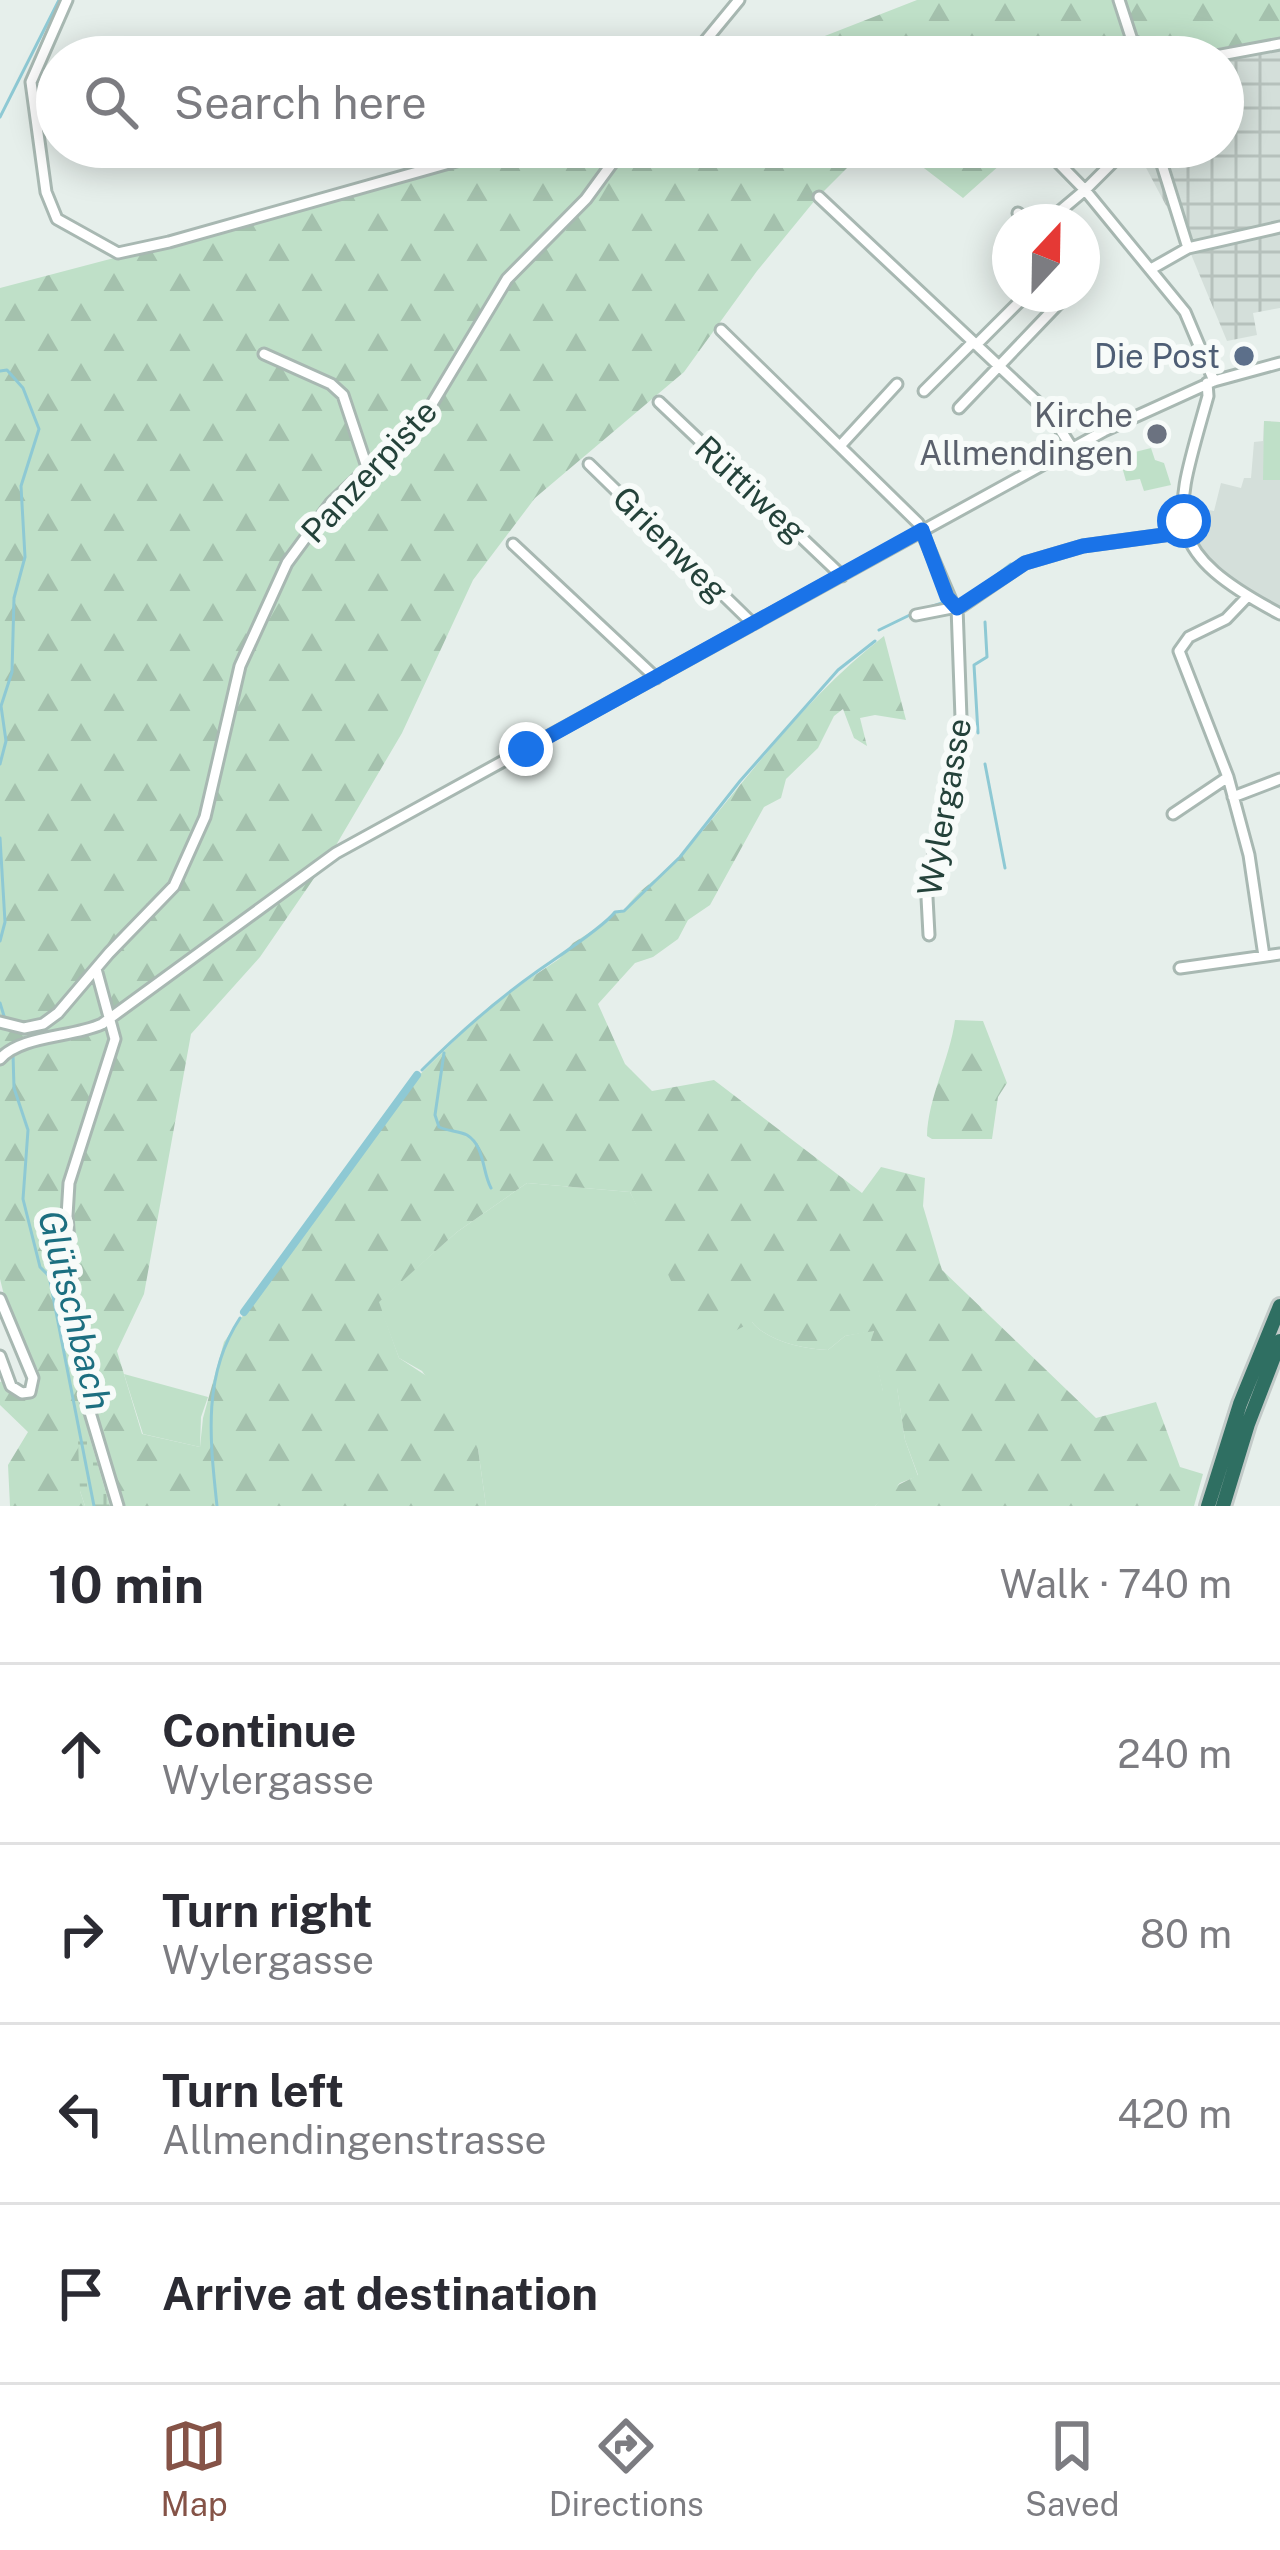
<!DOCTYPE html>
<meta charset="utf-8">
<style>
:root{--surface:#fff;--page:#f7f7f7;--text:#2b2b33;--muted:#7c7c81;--line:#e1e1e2;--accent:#855347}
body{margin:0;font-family:"Public Sans",sans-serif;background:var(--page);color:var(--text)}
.compass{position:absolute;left:992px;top:204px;width:108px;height:108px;border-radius:50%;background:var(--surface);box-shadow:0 6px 30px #0003;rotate:22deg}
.stop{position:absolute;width:36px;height:36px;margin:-27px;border:9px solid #1a73e8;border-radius:50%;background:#fff}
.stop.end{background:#1a73e8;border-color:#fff;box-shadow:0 3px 12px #0008}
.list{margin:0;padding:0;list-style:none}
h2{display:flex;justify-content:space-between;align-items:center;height:156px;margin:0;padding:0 48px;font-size:51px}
h2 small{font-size:39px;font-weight:400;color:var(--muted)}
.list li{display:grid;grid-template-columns:78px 1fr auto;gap:36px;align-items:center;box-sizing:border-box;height:180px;padding:0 48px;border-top:3px solid var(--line)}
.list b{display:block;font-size:45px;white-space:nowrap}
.list p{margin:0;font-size:39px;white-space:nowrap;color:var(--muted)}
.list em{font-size:39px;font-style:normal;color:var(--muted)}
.icon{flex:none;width:66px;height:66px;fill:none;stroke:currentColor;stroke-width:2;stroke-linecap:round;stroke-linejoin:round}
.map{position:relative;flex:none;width:1280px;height:1506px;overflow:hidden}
.search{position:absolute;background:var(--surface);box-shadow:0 6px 30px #0003;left:36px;right:36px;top:36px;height:132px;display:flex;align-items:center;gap:30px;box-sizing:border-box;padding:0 42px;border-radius:66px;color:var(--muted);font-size:45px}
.sheet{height:876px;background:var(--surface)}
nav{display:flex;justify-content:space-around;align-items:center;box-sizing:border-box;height:168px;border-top:3px solid var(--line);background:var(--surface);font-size:33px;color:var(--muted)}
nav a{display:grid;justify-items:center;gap:6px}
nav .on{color:var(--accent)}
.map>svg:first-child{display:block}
.built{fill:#d4dfda}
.industrial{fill:url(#industrial-grid)}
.green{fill:#bfe0c8}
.forest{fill:url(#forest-firs)}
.wetland{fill:url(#wetland-marsh)}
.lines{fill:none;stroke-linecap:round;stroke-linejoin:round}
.stream{stroke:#8ec9d4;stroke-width:3}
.canal{stroke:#8ec9d4;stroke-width:8}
.minor-casing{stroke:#a8b8b2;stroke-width:15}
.highway-casing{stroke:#c2cac8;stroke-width:20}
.minor{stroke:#fff;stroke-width:9}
.highway{stroke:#2f6f62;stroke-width:14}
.route{stroke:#1a73e8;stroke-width:15}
.service-dot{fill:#5c6f8a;stroke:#f7fbf9;stroke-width:4.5}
.worship-dot{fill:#6b7280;stroke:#f7fbf9;stroke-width:4.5}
.labels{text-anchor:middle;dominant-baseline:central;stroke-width:12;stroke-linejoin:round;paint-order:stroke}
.service-label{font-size:33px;fill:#4e5e75;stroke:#f7fbf9;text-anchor:end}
.worship-label{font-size:33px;fill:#5b616d;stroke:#f7fbf9;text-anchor:end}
.street-label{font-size:33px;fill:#24423a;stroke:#f7fbf9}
.water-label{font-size:36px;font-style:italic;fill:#1c6f80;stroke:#f7fbf9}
</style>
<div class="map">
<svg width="1280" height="1506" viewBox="0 0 1280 1506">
<defs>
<pattern id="industrial-grid" width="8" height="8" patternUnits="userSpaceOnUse" patternTransform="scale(3)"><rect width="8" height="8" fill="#d4dfda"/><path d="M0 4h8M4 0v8" fill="none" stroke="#b6c1bc"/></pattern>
<pattern id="forest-firs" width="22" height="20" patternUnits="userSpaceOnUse" patternTransform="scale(3)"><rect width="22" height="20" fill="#bfe0c8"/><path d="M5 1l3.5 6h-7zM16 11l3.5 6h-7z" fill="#a4c1ad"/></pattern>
<pattern id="wetland-marsh" width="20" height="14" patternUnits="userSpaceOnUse" patternTransform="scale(3)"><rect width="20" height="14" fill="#bfe0c8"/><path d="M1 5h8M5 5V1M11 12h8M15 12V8" fill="none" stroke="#a4c1ad"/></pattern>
</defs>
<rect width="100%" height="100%" fill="#e6efeb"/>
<path class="built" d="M 1264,421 L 1280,422 L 1280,607 L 1229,577 L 1209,559 L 1193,533 L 1187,506 L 1214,511 L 1221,483 L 1241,488 L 1244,478 L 1251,478 L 1254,442 L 1263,441 Z"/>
<path class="industrial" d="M 1280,39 L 1280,308 L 1253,313 L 1257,335 L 1227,341 L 1188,247 L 1135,147 L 1223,147 L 1223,57 L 1120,56 L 1186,53 Z"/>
<path class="green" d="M 1264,421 L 1280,422 L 1280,480 L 1263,480 Z
M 1151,448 L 1155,460 L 1164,463 L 1171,485 L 1144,491 L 1140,479 L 1126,481 L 1119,456 Z
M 527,1183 L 630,1192 L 654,1239 L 752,1322 C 767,1341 803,1349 828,1350 L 845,1336 L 874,1330 L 872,1340 L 883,1391 L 897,1387 L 905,1440 L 918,1476 L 900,1483 L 875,1506 L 486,1506 L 478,1449 L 422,1371 L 399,1358 L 378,1302 L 457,1232 Z
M 124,1374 L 208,1397 L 201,1417 L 200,1447 L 143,1434 Z"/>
<path class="forest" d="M 917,0 L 1280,0 L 1280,39 L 1186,53 L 1120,57 L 771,57 Z
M 502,147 L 1020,147 L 963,198 L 920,165 L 863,152 L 816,199 L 757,271 L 684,372 L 535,498 L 473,580 L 402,733 L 332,852 L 260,957 L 191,1034 L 144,1294 L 117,1351 L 142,1434 L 200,1447 L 203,1418 L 224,1342 L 406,1088 L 492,1004 L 559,959 L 573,943 L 608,921 L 615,912 L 624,911 C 638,888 666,874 684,853 C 747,779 805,697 884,636 L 906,720 L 875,715 L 860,718 L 867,746 L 854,738 L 843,709 L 834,716 L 818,748 L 786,779 L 781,798 L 764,807 L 710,905 L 688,920 L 678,939 L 653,957 L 635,963 L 598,1004 L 625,1064 L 652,1091 L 714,1080 L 862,1193 L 881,1167 L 925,1178 L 923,1206 L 942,1270 L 1096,1418 L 1156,1402 L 1180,1467 L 1203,1474 L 1194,1506 L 875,1506 L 890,1489 L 918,1475 L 905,1440 L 897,1388 L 883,1392 L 871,1340 L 874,1331 L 845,1336 L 828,1350 C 803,1349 767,1341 752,1322 L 710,1344 L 690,1322 L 630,1192 L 527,1183 L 457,1232 L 379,1302 L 399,1358 L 445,1388 L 455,1401 L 478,1449 L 486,1506 L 110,1506 L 89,1435 L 80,1491 L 85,1506 L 10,1506 L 8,1465 L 28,1432 L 0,1405 L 0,1382 L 3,1381 C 13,1394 20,1397 36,1392 L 38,1370 L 9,1315 L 0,1279 L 0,288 L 380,188 Z
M 955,1020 L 983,1021 L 1007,1083 L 998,1097 L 992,1139 L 932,1139 L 927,1136 C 928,1097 950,1059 955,1020 Z"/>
<path class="wetland" d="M 89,1435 L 110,1506 L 85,1506 L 80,1491 L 78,1441 Z"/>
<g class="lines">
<path class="stream" d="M 0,117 L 59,0
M 0,371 L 7,370 L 23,388 L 39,429 L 21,486 L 25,557 L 14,598 L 12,672 L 1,706 L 6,741 L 0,764
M 980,588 L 1011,564
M 924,609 L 945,602
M 879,630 L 916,612
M 978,733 L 974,665 L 987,657 L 985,622
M 985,764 L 1005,868
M 0,838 L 5,922 L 0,941
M 0,1003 L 4,1016
M 444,1053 L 435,1115 L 439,1127 C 447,1131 459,1131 467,1135 C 485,1146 482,1172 491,1188
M 13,1054 L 14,1088 L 28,1130 L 23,1199 L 40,1267 L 49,1276 L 94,1506
M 422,1070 C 458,1034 494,1002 535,973 C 553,960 604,927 615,912 L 624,911 L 680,857 L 740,781 L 838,670 L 875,641
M 217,1506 C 210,1440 202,1376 240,1318"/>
<path class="canal" d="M 244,1312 L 417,1075"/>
<defs>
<path id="minor" d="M 67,0 L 31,82 L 46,192 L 57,219 L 118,253 L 169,242 L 506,147
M 1119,0 L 1132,40 L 1162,57
M 692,57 L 739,0
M 1210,57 L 1280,44
M 1043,147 L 1085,190 L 1047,222
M 1128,147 L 1085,190 L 1185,312 L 1214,381
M 1159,155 L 1188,248
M 819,197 L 1051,415 L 1072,448
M 1018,213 L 1029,222
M 1151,269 L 1188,248 L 1280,227
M 721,330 L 918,523 L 954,607
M 976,345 L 1027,294
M 264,354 L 331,384 L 343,395 L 368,470
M 1207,383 L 1208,396 C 1174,518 1156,548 1280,614
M 924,391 L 973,342
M 659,402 L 842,576
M 959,408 L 1063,299
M 840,446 L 897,384
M 589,464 L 753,624
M 513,544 L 656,678
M 1248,596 L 1226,619 L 1189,637 L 1179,651 L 1228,777 L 1249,855 L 1264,956
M 916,615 L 962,606 L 1025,563 L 1083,546 L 1186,532
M 1233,797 L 1280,779
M 1173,814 L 1228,777
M 929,935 L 926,879 L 944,823 L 961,718 L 957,607
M 1180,968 L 1280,954
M 96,969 L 115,1039 L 69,1183 L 67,1216 L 74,1309 L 82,1345 L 86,1399 L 118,1506
M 0,1022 L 24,1028 L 43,1024 L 58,1013 L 109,953 L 174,886 L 205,817 L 240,666 L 287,563 L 331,503 L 426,414 L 507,279 L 586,199 L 624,147
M 0,1059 C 21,1035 71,1038 102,1024 L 336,853 L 1104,431 L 1214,381 L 1280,363
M 0,1299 L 33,1378 L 30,1392 L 22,1393 L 11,1386 L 0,1356"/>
<path id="highway" d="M 1208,1506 L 1240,1404 L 1280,1306
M 1223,1506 L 1248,1424 L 1280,1341"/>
</defs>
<use href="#minor" class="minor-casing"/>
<use href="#highway" class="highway-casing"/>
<use href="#minor" class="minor"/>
<use href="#highway" class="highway"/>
</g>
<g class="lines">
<path class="route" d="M 526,749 L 922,530 L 947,597 L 957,608 L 1025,563 L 1083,546 L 1186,532 L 1184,521"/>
</g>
<circle class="service-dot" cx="1244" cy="356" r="12"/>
<circle class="worship-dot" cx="1157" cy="434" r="12"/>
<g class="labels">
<g class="service-label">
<text x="1220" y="356">Die Post</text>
</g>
<g class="worship-label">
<text x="1133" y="415">Kirche<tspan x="1133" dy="38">Allmendingen</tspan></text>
</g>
<g class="street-label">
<text transform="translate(369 471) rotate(-47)">Panzerpiste</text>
<text transform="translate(751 489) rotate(43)">Rüttiweg</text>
<text transform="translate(671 544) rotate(45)">Grienweg</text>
<text transform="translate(944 807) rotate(-80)">Wylergasse</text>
</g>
<g class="water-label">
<text transform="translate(75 1310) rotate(76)">Glütschbach</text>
</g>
</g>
</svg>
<svg class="compass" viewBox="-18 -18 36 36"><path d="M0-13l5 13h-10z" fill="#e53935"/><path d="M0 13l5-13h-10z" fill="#7c7c81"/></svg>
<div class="stop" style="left:1184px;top:521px"></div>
<div class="stop end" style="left:526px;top:749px"></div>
<div class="search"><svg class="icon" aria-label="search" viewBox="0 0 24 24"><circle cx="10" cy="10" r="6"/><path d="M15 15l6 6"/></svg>Search here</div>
</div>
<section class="sheet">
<h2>10 min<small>Walk · 740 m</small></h2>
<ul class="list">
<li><svg class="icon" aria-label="ahead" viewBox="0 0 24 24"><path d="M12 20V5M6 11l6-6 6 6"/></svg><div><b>Continue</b><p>Wylergasse</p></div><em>240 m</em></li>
<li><svg class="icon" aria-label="right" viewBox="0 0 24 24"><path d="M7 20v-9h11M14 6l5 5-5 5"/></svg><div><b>Turn right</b><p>Wylergasse</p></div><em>80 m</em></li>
<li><svg class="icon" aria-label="left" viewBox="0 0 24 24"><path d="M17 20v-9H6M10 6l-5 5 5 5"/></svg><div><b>Turn left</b><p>Allmendingenstrasse</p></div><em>420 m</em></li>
<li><svg class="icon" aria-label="arrive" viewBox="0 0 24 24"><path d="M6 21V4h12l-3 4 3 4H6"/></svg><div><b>Arrive at destination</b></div></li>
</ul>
</section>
<nav>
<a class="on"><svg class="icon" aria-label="map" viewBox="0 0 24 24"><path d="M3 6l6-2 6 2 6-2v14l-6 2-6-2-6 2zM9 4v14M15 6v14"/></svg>Map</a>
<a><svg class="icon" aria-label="directions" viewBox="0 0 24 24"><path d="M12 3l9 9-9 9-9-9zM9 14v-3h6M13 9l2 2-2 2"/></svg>Directions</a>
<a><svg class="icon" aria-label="saved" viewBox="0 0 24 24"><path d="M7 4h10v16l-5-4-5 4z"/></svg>Saved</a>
</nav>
